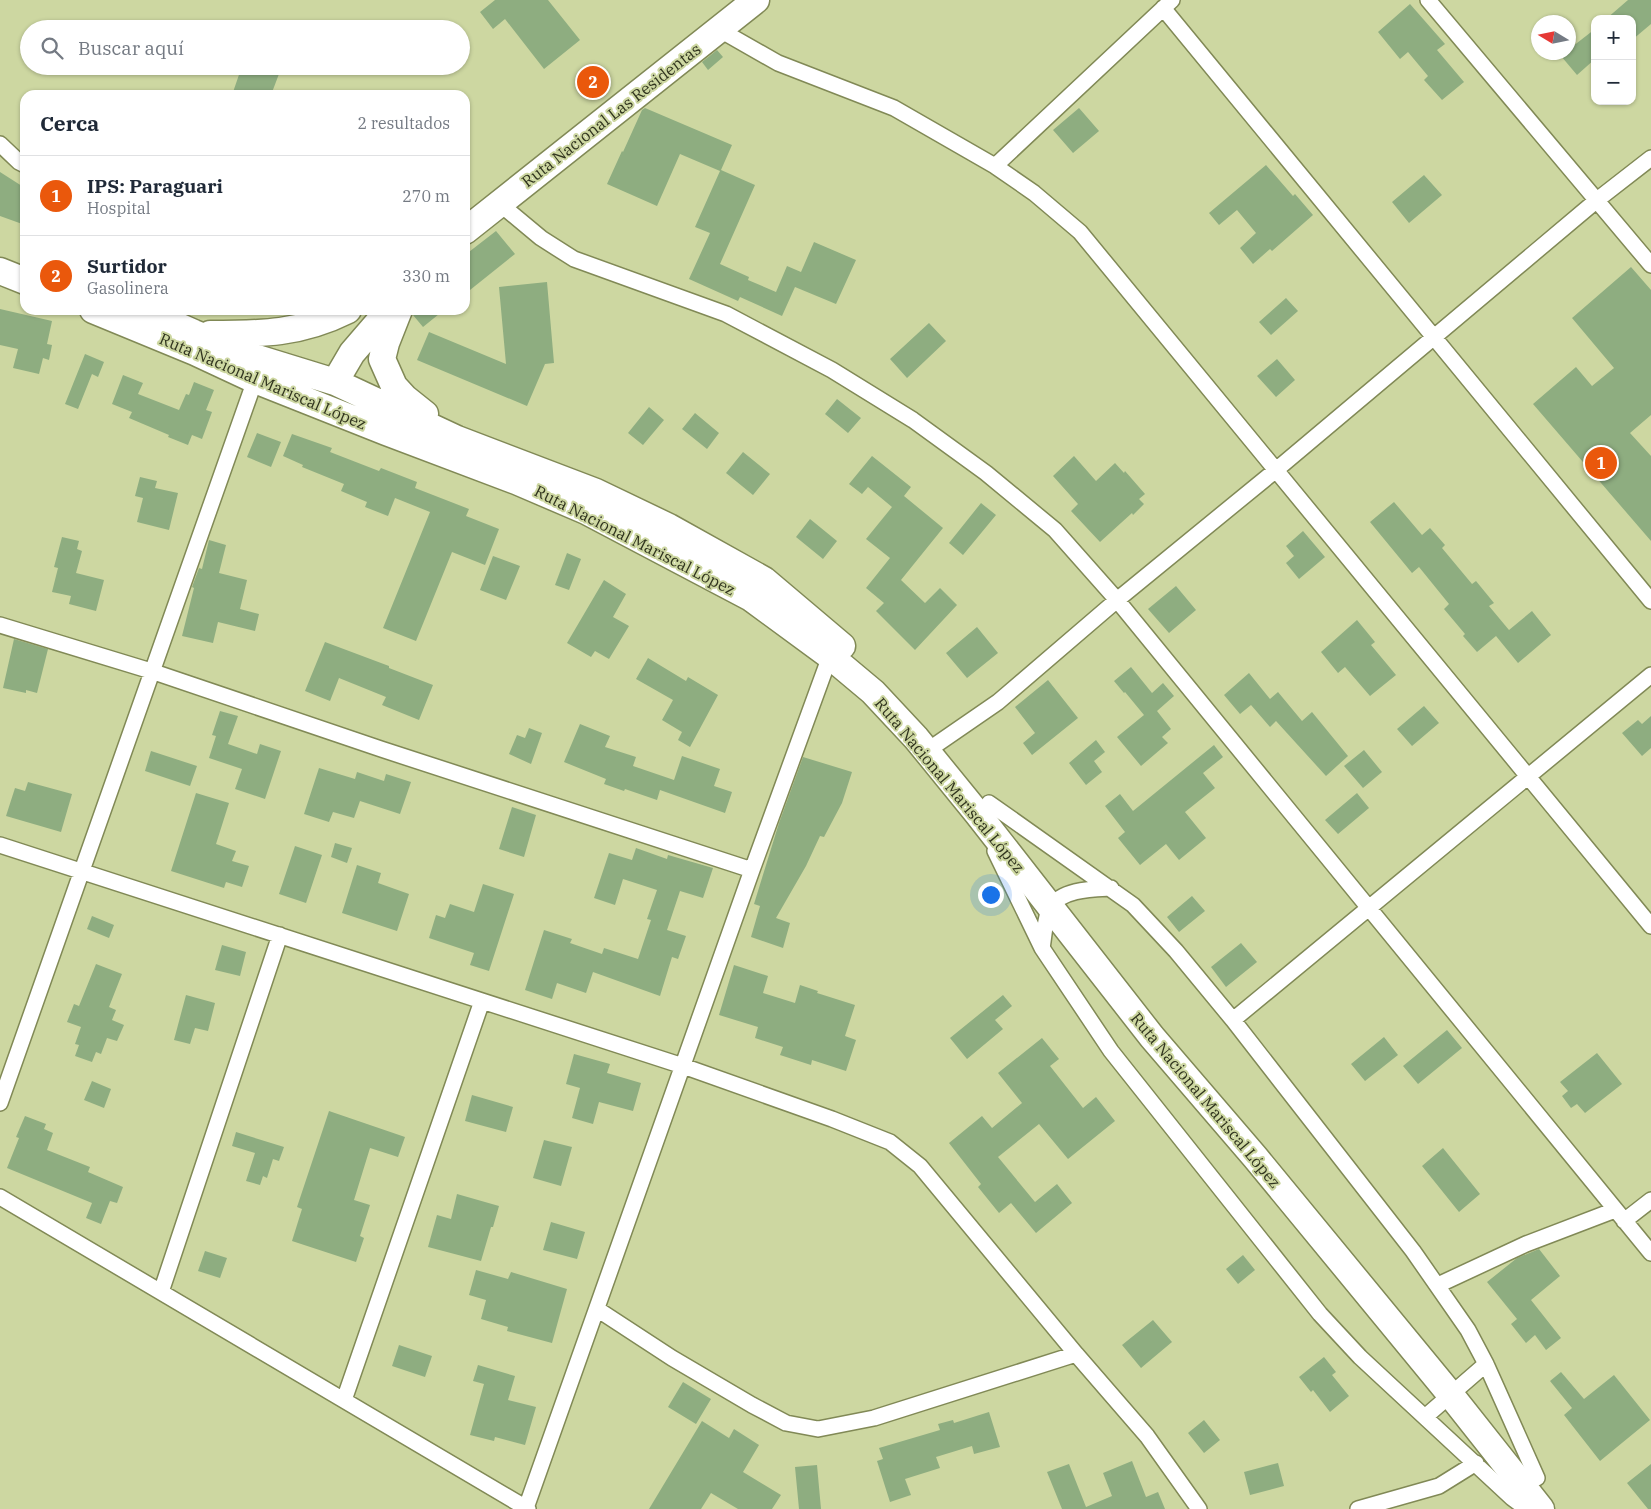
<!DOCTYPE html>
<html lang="es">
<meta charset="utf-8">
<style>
:root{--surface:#fff;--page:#f2f2f3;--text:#1f2937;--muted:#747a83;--line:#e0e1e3;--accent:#ea580c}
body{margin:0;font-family:"IBM Plex Serif",serif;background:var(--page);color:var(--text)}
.controls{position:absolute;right:15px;top:15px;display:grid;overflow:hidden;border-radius:10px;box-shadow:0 1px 4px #0004}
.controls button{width:45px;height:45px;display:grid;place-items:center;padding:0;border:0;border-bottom:1px solid var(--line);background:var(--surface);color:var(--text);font:25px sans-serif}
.compass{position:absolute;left:1531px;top:15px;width:45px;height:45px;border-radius:50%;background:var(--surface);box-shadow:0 1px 4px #0004;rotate:280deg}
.you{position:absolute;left:990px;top:894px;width:18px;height:18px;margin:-12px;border:4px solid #fff;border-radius:50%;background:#1a73e8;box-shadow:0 0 0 8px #1a73e833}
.badge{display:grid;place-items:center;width:32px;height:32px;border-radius:50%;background:var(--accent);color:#fff;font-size:16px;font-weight:700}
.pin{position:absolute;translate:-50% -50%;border:2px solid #fff;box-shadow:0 1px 5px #0006}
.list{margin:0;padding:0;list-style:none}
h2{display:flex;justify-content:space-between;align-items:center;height:65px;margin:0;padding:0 20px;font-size:21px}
h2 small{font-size:16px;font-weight:400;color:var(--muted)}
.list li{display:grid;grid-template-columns:32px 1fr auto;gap:15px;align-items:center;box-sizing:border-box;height:80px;padding:0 20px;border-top:1px solid var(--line)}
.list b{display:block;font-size:19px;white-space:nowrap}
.list p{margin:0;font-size:16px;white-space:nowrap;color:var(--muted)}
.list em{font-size:16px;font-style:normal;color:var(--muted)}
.icon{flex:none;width:28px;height:28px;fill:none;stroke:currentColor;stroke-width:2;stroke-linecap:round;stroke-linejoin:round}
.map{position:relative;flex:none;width:1651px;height:1509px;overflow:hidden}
.search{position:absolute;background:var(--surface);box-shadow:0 1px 4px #0004;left:20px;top:20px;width:450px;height:55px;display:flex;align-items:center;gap:12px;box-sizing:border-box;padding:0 18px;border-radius:28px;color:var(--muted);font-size:19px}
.panel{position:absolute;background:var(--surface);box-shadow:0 1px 4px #0004;left:20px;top:90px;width:450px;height:225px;border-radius:15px}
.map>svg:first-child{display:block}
.building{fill:#8ead80}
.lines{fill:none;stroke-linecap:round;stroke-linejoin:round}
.street-casing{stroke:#818956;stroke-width:18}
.highway-casing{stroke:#818956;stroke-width:29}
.street{stroke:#fff;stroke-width:15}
.highway{stroke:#fff;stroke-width:26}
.labels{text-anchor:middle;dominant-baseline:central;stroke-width:4;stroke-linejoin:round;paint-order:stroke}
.street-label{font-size:16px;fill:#30341e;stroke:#cdd7a1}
</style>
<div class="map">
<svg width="1651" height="1509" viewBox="0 0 1651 1509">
<rect width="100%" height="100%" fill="#cdd7a1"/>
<path class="building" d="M 495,0 L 548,0 L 580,40 L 544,69 L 505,19 L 493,29 L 480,12 Z
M 1628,0 L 1651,0 L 1651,24 L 1632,40 L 1632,19 L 1606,19 Z
M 1410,4 L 1445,44 L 1437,50 L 1464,82 L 1442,100 L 1424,80 L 1428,76 L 1408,52 L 1400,59 L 1378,32 Z
M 1595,29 L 1595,59 L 1577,75 L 1561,56 L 1565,52 L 1568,52 L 1568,50 Z
M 717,50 L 723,57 L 708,70 L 702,62 Z
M 242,66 L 282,66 L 271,95 L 232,95 Z
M 645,108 L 732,145 L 721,170 L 755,185 L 720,264 L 749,277 L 748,280 L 776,292 L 787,266 L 801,272 L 814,242 L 856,260 L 836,304 L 795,287 L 782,316 L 740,297 L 738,301 L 689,279 L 710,233 L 695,227 L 720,171 L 680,154 L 657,206 L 607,184 L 622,151 L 623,152 L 642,110 Z
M 1079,108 L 1099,131 L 1073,153 L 1053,130 Z
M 1266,165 L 1293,196 L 1295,194 L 1313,215 L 1272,251 L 1270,249 L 1253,264 L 1240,248 L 1256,233 L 1237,210 L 1219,225 L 1209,213 Z
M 0,172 L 25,188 L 25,225 L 0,216 Z
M 1424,175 L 1442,195 L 1409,223 L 1392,202 Z
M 496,231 L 515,254 L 465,294 L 465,255 Z
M 1631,267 L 1651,290 L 1651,415 L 1630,433 L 1651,456 L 1651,541 L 1533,404 L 1576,367 L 1592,386 L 1614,368 L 1572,318 Z
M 547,282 L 554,363 L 545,364 L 527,406 L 417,360 L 429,332 L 506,364 L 499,287 Z
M 1286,298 L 1298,311 L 1271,335 L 1259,322 Z
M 0,309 L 52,321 L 47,344 L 52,345 L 49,360 L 43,358 L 39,374 L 13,368 L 18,349 L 0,345 Z
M 414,310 L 444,310 L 423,327 L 413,315 Z
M 929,323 L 946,341 L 907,378 L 890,359 Z
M 85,354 L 104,362 L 98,377 L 92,374 L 78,409 L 65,404 Z
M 1277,359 L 1295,380 L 1276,397 L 1257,376 Z
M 123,375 L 143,383 L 138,394 L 179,410 L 186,394 L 189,395 L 194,382 L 214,390 L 206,410 L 212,412 L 202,439 L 192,435 L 188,445 L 168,437 L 169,435 L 129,418 L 132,412 L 112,404 Z
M 837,399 L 861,418 L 848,433 L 825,414 Z
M 649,407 L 664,420 L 643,445 L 628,433 Z
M 695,413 L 719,433 L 707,449 L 682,429 Z
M 257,433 L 281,442 L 271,467 L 247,457 Z
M 292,434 L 332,448 L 330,452 L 379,471 L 381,468 L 417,482 L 415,488 L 469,509 L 466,516 L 499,529 L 485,565 L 452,552 L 416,641 L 383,628 L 430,512 L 395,498 L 388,516 L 365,507 L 367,502 L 341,491 L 344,484 L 302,467 L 303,465 L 283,456 Z
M 743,452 L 770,474 L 753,495 L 726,473 Z
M 872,456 L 911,487 L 904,496 L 943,528 L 901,580 L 925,603 L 940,588 L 957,605 L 915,650 L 876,611 L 884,603 L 866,588 L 890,558 L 866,539 L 892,507 L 868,487 L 862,494 L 849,484 Z
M 1074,456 L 1096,481 L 1115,463 L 1124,473 L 1125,471 L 1145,494 L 1139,499 L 1144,504 L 1133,515 L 1132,513 L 1100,542 L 1071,511 L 1078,504 L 1053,476 Z
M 140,477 L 157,481 L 155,488 L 178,493 L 169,530 L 137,522 L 143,498 L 135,496 Z
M 1394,502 L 1422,535 L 1430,528 L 1445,545 L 1442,548 L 1472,584 L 1476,581 L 1494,603 L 1489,606 L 1509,630 L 1532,611 L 1551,635 L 1518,663 L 1496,636 L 1477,652 L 1463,636 L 1465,634 L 1444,609 L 1449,604 L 1419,567 L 1412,573 L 1370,522 Z
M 981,503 L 996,515 L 963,555 L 949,543 Z
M 810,519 L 837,541 L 823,559 L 796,537 Z
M 1303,531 L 1325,557 L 1299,579 L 1286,563 L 1294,556 L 1286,546 Z
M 62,537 L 79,541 L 77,549 L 82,551 L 76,573 L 104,580 L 96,611 L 69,604 L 71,596 L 52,592 L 58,568 L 54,567 Z
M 209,540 L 226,545 L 219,573 L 247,580 L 240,609 L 259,614 L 255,631 L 218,622 L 213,643 L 182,636 L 194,588 L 192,587 L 199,568 L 202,569 Z
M 567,553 L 581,559 L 569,590 L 555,585 Z
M 493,556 L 520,566 L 506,600 L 480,590 Z
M 604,580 L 626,594 L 613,617 L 629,626 L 609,659 L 595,651 L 591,657 L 567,643 Z
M 1176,586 L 1196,610 L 1169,633 L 1148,609 Z
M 1357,620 L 1375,642 L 1371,645 L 1396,675 L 1370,696 L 1345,667 L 1338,673 L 1321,652 Z
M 977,627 L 998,653 L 967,678 L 946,653 Z
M 14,639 L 48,649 L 37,693 L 26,690 L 26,693 L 3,688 Z
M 325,642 L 389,666 L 389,668 L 433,685 L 419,720 L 382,705 L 386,697 L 339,678 L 330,701 L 305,691 Z
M 648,658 L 686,681 L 688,677 L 718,695 L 690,747 L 678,740 L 682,732 L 662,720 L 673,700 L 636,679 Z
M 1131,667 L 1152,693 L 1163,683 L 1174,696 L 1157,711 L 1171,729 L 1162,737 L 1168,743 L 1141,766 L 1117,737 L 1144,715 L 1125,692 L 1124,693 L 1114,681 Z
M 1249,673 L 1270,699 L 1278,692 L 1302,721 L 1312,712 L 1348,756 L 1326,776 L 1276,721 L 1270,727 L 1251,705 L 1240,714 L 1224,695 Z
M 1048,680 L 1078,718 L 1032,755 L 1023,743 L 1035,733 L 1015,707 Z
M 1424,706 L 1439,723 L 1412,746 L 1397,729 Z
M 220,711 L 238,716 L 228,744 L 257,754 L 260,744 L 281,751 L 265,799 L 235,789 L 242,769 L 209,758 L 216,736 L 212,735 Z
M 1651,716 L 1651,748 L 1642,756 L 1622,733 L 1638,720 L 1642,724 Z
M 580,724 L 610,736 L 605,747 L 636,757 L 633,766 L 674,780 L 682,756 L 720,769 L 714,786 L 732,792 L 725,813 L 660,790 L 657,800 L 625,789 L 624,791 L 604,784 L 606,779 L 564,762 Z
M 529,728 L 542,733 L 531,764 L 509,754 L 517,735 L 525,738 Z
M 1096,740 L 1105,752 L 1094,761 L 1102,772 L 1086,785 L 1069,763 Z
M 1214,745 L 1223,757 L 1203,773 L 1215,788 L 1185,812 L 1206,838 L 1179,860 L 1166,844 L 1140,865 L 1118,838 L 1125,832 L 1105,806 L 1120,794 L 1133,811 Z
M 1364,750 L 1382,772 L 1363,788 L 1344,766 Z
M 151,751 L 197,766 L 190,786 L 145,771 Z
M 803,757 L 852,772 L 842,803 L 824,837 L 820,836 L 806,866 L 776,918 L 790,923 L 783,948 L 751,937 L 760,906 L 754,904 L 779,823 Z
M 319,768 L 355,779 L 357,772 L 384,781 L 386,774 L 411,782 L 400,814 L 360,801 L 354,818 L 333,812 L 329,822 L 304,814 Z
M 28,782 L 72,794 L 61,832 L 6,816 L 15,788 L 25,791 Z
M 196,793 L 229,803 L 216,844 L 236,851 L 232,861 L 249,866 L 242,887 L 226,882 L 224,888 L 171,871 Z
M 1357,793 L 1369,808 L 1338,834 L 1325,820 Z
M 512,807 L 536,815 L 524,857 L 499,849 Z
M 335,843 L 352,848 L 347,863 L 331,857 Z
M 295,846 L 322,855 L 306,903 L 279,894 Z
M 636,848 L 667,859 L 668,855 L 713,868 L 703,898 L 680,891 L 667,930 L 686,936 L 678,959 L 672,957 L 660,996 L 593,972 L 586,993 L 557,983 L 552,999 L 525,990 L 544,930 L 572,939 L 570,943 L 602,954 L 604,948 L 638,959 L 651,920 L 647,919 L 657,890 L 623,879 L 615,905 L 594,898 L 609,853 L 632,860 Z
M 357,865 L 381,873 L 378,883 L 409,894 L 397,931 L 342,913 Z
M 483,884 L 514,894 L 489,971 L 470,965 L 474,953 L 429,938 L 436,915 L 445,918 L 450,904 L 474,912 Z
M 1192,896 L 1205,911 L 1179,932 L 1167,917 Z
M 92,916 L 114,925 L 109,938 L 87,929 Z
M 1241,943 L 1257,962 L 1226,987 L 1211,967 Z
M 222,945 L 246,952 L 240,976 L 215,970 Z
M 96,964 L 122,974 L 109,1007 L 116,1010 L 112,1020 L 124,1025 L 117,1041 L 107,1038 L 101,1054 L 96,1052 L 92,1062 L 75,1056 L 79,1045 L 75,1044 L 81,1027 L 67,1022 L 74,1004 L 79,1006 Z
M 734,965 L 768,976 L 763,993 L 795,1003 L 800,985 L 818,991 L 817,993 L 855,1005 L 845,1036 L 856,1040 L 846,1071 L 812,1060 L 811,1065 L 780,1055 L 783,1047 L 755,1038 L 758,1027 L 719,1015 Z
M 186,995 L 215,1003 L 208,1031 L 195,1028 L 190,1044 L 174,1040 Z
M 1003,995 L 1012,1006 L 995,1020 L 1003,1029 L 967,1059 L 950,1038 Z
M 1447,1030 L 1462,1048 L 1418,1084 L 1403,1066 Z
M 1384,1037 L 1398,1055 L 1365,1081 L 1351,1064 Z
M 1042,1038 L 1059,1059 L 1050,1066 L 1083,1108 L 1096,1097 L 1115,1121 L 1068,1159 L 1039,1124 L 998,1157 L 1035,1202 L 1057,1184 L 1072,1203 L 1036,1233 L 1011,1203 L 999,1213 L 978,1187 L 981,1184 L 949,1143 L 982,1116 L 992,1128 L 1022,1103 L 998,1073 Z
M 1597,1053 L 1622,1084 L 1585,1113 L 1577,1104 L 1571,1108 L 1562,1096 L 1568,1091 L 1560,1082 Z
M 574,1054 L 610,1064 L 607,1073 L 641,1083 L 633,1111 L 599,1102 L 593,1124 L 572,1118 L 580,1088 L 566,1084 Z
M 92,1081 L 111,1089 L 104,1108 L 84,1100 Z
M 472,1095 L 513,1107 L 506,1132 L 465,1121 Z
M 329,1111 L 405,1137 L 398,1157 L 370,1148 L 354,1200 L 370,1205 L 360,1236 L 364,1238 L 356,1262 L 292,1241 L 302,1209 L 297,1207 Z
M 25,1116 L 46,1124 L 44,1129 L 53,1133 L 47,1150 L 90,1167 L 88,1172 L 123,1187 L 117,1203 L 110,1201 L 101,1224 L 86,1218 L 92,1203 L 7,1168 L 19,1138 L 16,1137 Z
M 236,1132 L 284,1147 L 279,1161 L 273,1159 L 267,1178 L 263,1176 L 260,1185 L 246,1181 L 255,1153 L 232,1146 Z
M 544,1140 L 572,1147 L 561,1186 L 533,1178 Z
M 1443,1148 L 1480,1194 L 1459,1212 L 1422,1166 Z
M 457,1194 L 499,1206 L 493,1227 L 491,1227 L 481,1261 L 428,1247 L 437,1215 L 451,1219 Z
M 551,1222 L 585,1232 L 577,1259 L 543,1250 Z
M 1539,1249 L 1560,1276 L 1531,1300 L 1561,1338 L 1546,1350 L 1535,1335 L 1526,1343 L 1511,1324 L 1517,1319 L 1487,1282 L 1517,1258 Z
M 205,1251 L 227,1258 L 220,1278 L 198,1271 Z
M 1243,1255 L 1255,1270 L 1238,1284 L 1226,1269 Z
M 476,1270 L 508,1279 L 511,1272 L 567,1289 L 552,1343 L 507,1331 L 508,1327 L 481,1319 L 486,1300 L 469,1295 Z
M 1153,1320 L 1172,1342 L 1141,1368 L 1122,1345 Z
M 399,1345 L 432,1356 L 425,1377 L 392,1366 Z
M 1324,1357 L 1336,1372 L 1332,1375 L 1349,1396 L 1330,1412 L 1313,1390 L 1311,1392 L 1299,1377 Z
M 478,1365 L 515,1376 L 508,1400 L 536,1407 L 525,1445 L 495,1437 L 494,1441 L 470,1435 L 484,1384 L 473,1381 Z
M 1561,1372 L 1584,1399 L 1614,1375 L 1650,1420 L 1600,1461 L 1564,1415 L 1572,1408 L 1550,1381 Z
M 683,1382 L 711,1399 L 696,1424 L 668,1407 Z
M 989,1412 L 1000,1447 L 974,1454 L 972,1446 L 936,1457 L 940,1468 L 905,1479 L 911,1495 L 890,1502 L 877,1461 L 883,1459 L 879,1448 L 940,1430 L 938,1424 L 953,1420 L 954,1423 Z
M 1204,1420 L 1220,1440 L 1204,1453 L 1188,1433 Z
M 702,1421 L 729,1438 L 734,1429 L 759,1445 L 743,1472 L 781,1495 L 772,1509 L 738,1509 L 711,1493 L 701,1509 L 649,1509 Z
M 1132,1461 L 1146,1497 L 1158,1492 L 1165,1509 L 1062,1509 L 1047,1472 L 1069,1464 L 1086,1507 L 1112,1496 L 1103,1473 Z
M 1278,1463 L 1284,1486 L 1250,1495 L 1244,1472 Z
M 1651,1464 L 1651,1509 L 1648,1509 L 1627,1483 Z
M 817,1465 L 821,1509 L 799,1509 L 795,1467 Z"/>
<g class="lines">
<defs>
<path id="street" d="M 1428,0 L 1651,265
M 1163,8 L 1651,601
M 720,30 L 778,63 L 894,108 L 995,166 L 1034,193 L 1080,232 L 1651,926
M 0,144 L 19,162 L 25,165
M 995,166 L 1172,0
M 499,203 L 541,238 L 574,259 L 726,314 L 832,370 L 913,420 L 986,473 L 1055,530 L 1117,600 L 1651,1253
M 0,625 L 151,671 L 381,749 L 752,870
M 937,744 L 998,702 L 1117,600 L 1276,470 L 1597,200 L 1651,158
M 989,803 L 1133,905 L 1176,951 L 1233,1020 L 1413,1251 L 1468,1330 L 1486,1364 L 1537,1478
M 0,845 L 683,1066 L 832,1119 L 890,1142 L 920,1166 L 1076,1354 L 874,1418 L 818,1429 L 786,1423 L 752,1405 L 672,1358 L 597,1309
M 995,851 L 1042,948 L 1111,1051 L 1320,1314 L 1360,1357 L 1512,1498 L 1527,1509
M 1042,948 C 1044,938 1045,915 1051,907 C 1062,889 1092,889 1111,888
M 1233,1020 L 1651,675
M 0,1103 L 255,380
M 0,1197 L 528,1509
M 1624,1221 L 1651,1200
M 1438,1285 L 1526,1244 L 1615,1210
M 161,1292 L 280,935
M 1076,1354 L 1147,1436 L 1199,1509
M 344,1400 L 482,1001
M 1425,1417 L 1486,1364
M 526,1508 L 752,870 L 830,656
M 1358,1509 L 1439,1486 L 1476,1463"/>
<path id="highway" d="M 465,231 L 756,0
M 0,271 L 25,281
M 93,310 L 195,352 L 255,380 L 386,432 L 516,481 L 586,511 L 751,598 L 830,656 L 873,692 L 916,738 L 977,813 L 1152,1037 L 1255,1157 L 1450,1394 L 1541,1509
M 142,310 L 194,333 L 257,358 L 335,382 L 457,439 L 596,492 L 669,527 L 764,580 L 842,646
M 399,310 L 386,343 L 382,359 L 394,386 L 405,398 L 425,414
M 210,334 C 262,334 300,334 348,310
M 335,382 L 352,353 L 389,310"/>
</defs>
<use href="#street" class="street-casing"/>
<use href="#highway" class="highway-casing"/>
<use href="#street" class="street"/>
<use href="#highway" class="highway"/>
</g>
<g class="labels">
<g class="street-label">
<text transform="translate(611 115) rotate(-38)">Ruta Nacional Las Residentas</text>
<text transform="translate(263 381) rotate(23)">Ruta Nacional Mariscal López</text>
<text transform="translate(635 540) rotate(27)">Ruta Nacional Mariscal López</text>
<text transform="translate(950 785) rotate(50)">Ruta Nacional Mariscal López</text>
<text transform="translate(1206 1100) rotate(50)">Ruta Nacional Mariscal López</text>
</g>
</g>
</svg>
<div class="controls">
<button>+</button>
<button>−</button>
</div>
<svg class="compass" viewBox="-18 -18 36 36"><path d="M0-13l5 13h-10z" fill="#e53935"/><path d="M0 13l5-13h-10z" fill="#747a83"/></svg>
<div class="you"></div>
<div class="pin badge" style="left:1601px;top:463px">1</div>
<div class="pin badge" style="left:593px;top:82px">2</div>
<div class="search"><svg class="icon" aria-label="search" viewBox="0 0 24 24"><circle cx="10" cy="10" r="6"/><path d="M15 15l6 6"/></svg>Buscar aquí</div>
<section class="panel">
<h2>Cerca<small>2 resultados</small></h2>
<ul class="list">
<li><span class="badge">1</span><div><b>IPS: Paraguari</b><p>Hospital</p></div><em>270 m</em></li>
<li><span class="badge">2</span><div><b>Surtidor</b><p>Gasolinera</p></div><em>330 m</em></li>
</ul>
</section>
</div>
